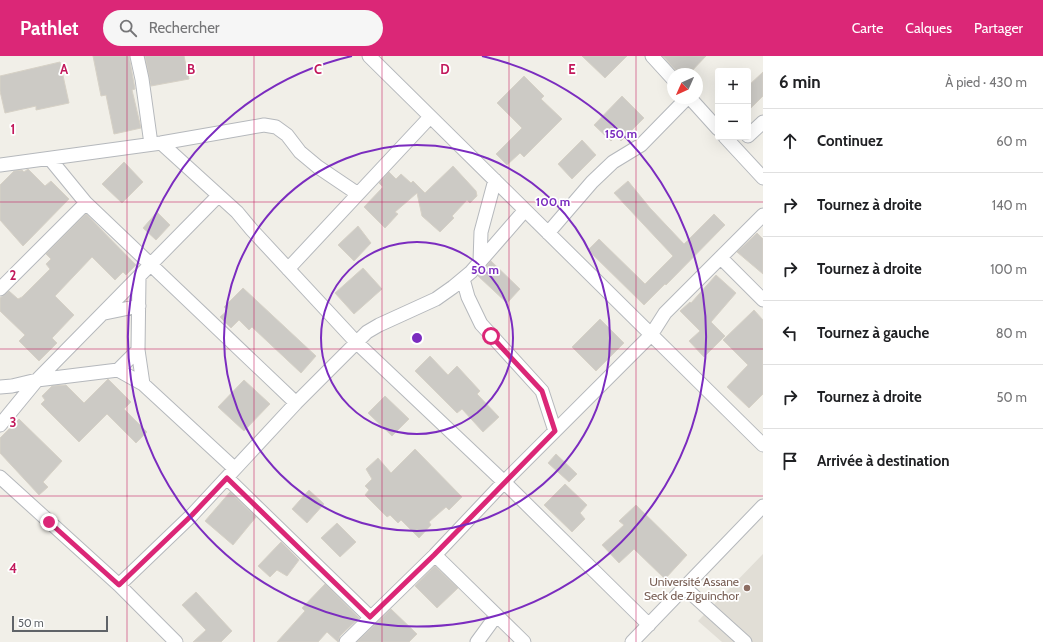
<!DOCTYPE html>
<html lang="fr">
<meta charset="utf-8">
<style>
:root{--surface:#fff;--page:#f6f6f6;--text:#202124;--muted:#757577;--line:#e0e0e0;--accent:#db2777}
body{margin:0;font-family:Cabin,sans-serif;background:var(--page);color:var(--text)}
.controls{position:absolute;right:12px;top:12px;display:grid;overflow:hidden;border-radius:4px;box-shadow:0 4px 16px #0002}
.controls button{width:36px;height:36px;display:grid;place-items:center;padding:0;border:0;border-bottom:1px solid var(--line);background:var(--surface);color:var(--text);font:20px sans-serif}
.compass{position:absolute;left:667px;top:12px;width:36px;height:36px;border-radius:50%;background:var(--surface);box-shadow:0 4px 16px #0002;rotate:225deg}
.scale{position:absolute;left:12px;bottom:10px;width:96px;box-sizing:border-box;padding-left:4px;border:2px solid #5f6368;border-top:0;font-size:11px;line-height:14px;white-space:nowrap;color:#5f6368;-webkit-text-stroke:3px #fff;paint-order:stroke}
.stop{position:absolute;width:12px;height:12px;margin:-9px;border:3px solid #db2777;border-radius:50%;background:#fff}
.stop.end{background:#db2777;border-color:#fff;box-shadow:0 1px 4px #0008}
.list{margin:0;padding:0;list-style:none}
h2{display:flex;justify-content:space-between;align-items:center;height:52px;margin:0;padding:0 16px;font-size:17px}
h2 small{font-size:13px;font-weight:400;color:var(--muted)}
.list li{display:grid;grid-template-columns:26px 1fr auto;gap:12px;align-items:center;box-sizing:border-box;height:64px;padding:0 16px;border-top:1px solid var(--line)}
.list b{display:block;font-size:15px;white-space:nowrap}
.list em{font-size:13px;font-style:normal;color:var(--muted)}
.icon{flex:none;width:22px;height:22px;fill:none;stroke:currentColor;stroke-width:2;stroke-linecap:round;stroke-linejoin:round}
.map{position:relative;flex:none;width:763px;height:586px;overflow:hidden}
header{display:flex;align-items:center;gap:24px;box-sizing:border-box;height:56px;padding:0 20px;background:var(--accent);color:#fff}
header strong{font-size:19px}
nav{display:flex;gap:22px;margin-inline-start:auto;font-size:14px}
.search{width:280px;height:36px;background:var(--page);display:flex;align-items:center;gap:10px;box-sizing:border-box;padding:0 14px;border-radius:22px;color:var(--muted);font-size:15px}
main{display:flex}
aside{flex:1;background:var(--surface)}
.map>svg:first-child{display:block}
.education{fill:#e1ded6}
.building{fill:#cccac5;stroke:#d6d1c6}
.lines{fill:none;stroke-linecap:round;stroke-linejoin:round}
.street-casing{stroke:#b5b8bc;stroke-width:15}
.street{stroke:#fff;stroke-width:13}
.route{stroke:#db2777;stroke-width:5}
.grid{fill:none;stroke:#c2185b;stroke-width:1;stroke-opacity:0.55}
.ring{fill:none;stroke:#7b2cbf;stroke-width:2}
.education-dot{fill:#8d6e63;stroke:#fff;stroke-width:1.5}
.labels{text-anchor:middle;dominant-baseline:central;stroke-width:3.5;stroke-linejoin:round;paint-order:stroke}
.education-label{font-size:12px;fill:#785e54;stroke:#fff;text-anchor:end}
.grid-label{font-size:13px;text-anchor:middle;font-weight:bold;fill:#c2185b;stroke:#fff;stroke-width:3.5;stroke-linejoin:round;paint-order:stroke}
.centre{fill:#7b2cbf;stroke:#fff;stroke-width:2}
.ring-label{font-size:12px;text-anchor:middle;font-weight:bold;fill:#7b2cbf;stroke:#fff;stroke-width:3.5;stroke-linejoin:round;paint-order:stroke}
</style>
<header>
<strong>Pathlet</strong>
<div class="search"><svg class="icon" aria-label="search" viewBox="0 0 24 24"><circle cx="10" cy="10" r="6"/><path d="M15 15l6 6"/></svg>Rechercher</div>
<nav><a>Carte</a><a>Calques</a><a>Partager</a></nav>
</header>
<main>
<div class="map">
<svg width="763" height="586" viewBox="0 0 763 586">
<rect width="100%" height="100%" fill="#f1efe8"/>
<path class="education" d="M 763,498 L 763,586 L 722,586 L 698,565 Z"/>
<path class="building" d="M 93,0 L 129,0 L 135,33 L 132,34 L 141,72 L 114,78 L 106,39 L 101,40 Z
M 145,0 L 184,0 L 189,23 L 151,30 Z
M 582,0 L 627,0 L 605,22 Z
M 663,0 L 706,0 L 689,18 L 679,18 Z
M 60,6 L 69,47 L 36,54 L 36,50 L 5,57 L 0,35 L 0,20 Z
M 763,16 L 763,40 L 748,55 L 748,30 Z
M 524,20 L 544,40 L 541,43 L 562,63 L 524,101 L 520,97 L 507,109 L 496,98 L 522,72 L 497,47 Z
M 622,40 L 644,62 L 621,85 L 616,80 L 611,85 L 594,69 Z
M 582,84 L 596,99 L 572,123 L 558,108 Z
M 124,106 L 143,126 L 122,147 L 102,128 Z
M 453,110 L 476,135 L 477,140 L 470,147 L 467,144 L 452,160 L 454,162 L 440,176 L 422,160 L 417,137 L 395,156 L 398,158 L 385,172 L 364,151 L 383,131 L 379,127 L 389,116 L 396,123 L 401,118 L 411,127 L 413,125 L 425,137 Z
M 28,113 L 45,130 L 51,125 L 69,143 L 23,190 L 0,164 L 0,129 L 14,115 L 22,114 L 24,116 Z
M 628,125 L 650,152 L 684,188 L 714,158 L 725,169 L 666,229 L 665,228 L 644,249 L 588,194 L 599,183 L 645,228 L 673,200 L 614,137 Z
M 157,156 L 170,169 L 156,184 L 143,172 Z
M 86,158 L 136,209 L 126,219 L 123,216 L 115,224 L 92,201 L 55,240 L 74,259 L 52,282 L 57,287 L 39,305 L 19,285 L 25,279 L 0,255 L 0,242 L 9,235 L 18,243 L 22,241 L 50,213 L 46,208 L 51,203 L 46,198 Z
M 358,170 L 371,187 L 354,205 L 338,189 Z
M 757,177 L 763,183 L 763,218 L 737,196 Z
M 491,205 L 520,233 L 507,247 L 478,220 Z
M 363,212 L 382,233 L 354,258 L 335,237 Z
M 716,219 L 736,237 L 711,266 L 725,280 L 704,301 L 689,285 L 700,275 L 680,255 L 690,246 L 691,247 Z
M 243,232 L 316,300 L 301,317 L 252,271 L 249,274 L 239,264 L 231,272 L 220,261 L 228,254 L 224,251 Z
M 754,254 L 763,264 L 763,338 L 749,352 L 727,331 L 748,309 L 723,284 Z
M 600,263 L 624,287 L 596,315 L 572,291 Z
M 430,300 L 448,319 L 457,310 L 480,335 L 477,338 L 499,361 L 483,376 L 462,353 L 457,357 L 415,315 Z
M 108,323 L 131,346 L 124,353 L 147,376 L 136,387 L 107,358 L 79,386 L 41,348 L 45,344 L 42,340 L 52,330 L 66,329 L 84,347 Z
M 244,324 L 270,348 L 244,375 L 218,351 Z
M 385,340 L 409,363 L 392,380 L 368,357 Z
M 19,363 L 62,405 L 43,426 L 48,431 L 39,439 L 0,397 L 0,382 Z
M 415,393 L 462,441 L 449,454 L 446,451 L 429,466 L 431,469 L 419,482 L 401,464 L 398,467 L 390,459 L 387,461 L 365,439 L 369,434 L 365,430 L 372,423 L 366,413 L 378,402 L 391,417 Z
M 556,398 L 577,418 L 569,426 L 548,407 Z
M 565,428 L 587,449 L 580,457 L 585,463 L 572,476 L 544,449 Z
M 309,434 L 324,448 L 307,467 L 292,453 Z
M 230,436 L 256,461 L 233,489 L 205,465 Z
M 636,449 L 687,499 L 665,523 L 634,493 L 619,507 L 602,489 L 624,469 L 619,465 Z
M 337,467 L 356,486 L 340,501 L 321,482 Z
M 281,486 L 299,504 L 287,520 L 277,514 L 270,521 L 258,510 Z
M 435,510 L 458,532 L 437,552 L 415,530 Z
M 325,528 L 359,562 L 340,580 L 338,586 L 327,576 L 318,586 L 277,586 L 305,555 L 302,552 Z
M 196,536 L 232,575 L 221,586 L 193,586 L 206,574 L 182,549 Z
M 391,553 L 417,578 L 409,586 L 357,586 Z"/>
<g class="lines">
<defs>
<path id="street" d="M 137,0 L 142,23 L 151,88
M 369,0 L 763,389
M 652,0 L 673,23
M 690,42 L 718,73
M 748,80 L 763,66
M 725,81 L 763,122
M 161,87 L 237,156 L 252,174 L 356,286 L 504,426 L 649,569
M 50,103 L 86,147 L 296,347
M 0,109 L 161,87 L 264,69 L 276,71 L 287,79 L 300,96 L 318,111 L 358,138
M 548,177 L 592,126 L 613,106 L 641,89 L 687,42
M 721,202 L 763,244
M 480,206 L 481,176 L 495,124
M 288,213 L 430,61
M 139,222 L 138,294 L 143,328
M 463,223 L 468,241 L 481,268 L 542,335 L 555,375
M 0,233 L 86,147
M 105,257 L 139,250
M 118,314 L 138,294
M 0,331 L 12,330 L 37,324 L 118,314 L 143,328 L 234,412
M 0,369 L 37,324 L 218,140
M 0,421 L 119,529 L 176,586
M 227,422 L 370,561
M 435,499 L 524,586
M 119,529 L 192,459 L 296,347 L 367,276 L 379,269 L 436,243 L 453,231 L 471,216 L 525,154
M 684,531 L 745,586
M 346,586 L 435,499 L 504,426 L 651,279 L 665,257 L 763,159
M 477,586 L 496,560
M 632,586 L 763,450"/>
</defs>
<use href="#street" class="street-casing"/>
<use href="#street" class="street"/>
</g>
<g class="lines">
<path class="route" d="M 49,466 L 119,529 L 192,459 L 227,422 L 370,561 L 434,499 L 555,375 L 542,335 L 491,280"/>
</g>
<path class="grid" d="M 127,0 L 127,586M 254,0 L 254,586M 382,0 L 382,586M 509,0 L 509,586M 636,0 L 636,586M 0,146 L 763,146M 0,293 L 763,293M 0,440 L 763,440"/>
<g class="ring">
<circle cx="417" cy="282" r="96"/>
<circle cx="417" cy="282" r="193"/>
<path d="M482 0A289 289 0 1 1 352 0"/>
</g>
<circle class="education-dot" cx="747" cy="532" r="4"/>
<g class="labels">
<g class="education-label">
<text x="739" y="525">Université Assane<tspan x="739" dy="14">Seck de Ziguinchor</tspan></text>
</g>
</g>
<g class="grid-label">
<text x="64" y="18">A</text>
<text x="191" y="18">B</text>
<text x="318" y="18">C</text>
<text x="445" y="18">D</text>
<text x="572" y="18">E</text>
<text x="13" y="78">1</text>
<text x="13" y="224">2</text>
<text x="13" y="371">3</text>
<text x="13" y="517">4</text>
</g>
<circle cx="417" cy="282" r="6" class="centre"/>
<g class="ring-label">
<text x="621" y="82">150 m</text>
<text x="553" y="150">100 m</text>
<text x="485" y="218">50 m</text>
</g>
</svg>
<div class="controls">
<button>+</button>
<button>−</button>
</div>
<svg class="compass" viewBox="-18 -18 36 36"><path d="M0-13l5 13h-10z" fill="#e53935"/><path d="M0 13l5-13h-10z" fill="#757577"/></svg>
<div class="scale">50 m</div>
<div class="stop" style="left:491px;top:280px"></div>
<div class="stop end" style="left:49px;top:466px"></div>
</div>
<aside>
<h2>6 min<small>À pied · 430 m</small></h2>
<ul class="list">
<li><svg class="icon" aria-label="ahead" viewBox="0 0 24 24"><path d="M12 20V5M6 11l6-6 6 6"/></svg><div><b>Continuez</b></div><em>60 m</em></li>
<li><svg class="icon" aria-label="right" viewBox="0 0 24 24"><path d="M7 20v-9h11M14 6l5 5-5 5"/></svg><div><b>Tournez à droite</b></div><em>140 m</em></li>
<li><svg class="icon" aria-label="right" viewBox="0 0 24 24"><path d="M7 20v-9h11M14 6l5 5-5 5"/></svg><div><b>Tournez à droite</b></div><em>100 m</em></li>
<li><svg class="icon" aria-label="left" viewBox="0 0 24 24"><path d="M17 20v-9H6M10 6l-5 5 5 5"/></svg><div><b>Tournez à gauche</b></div><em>80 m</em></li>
<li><svg class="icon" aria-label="right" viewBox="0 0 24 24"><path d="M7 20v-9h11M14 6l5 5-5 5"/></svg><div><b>Tournez à droite</b></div><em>50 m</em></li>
<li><svg class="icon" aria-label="arrive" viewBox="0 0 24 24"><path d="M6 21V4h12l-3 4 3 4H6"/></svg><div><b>Arrivée à destination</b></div></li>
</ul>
</aside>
</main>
